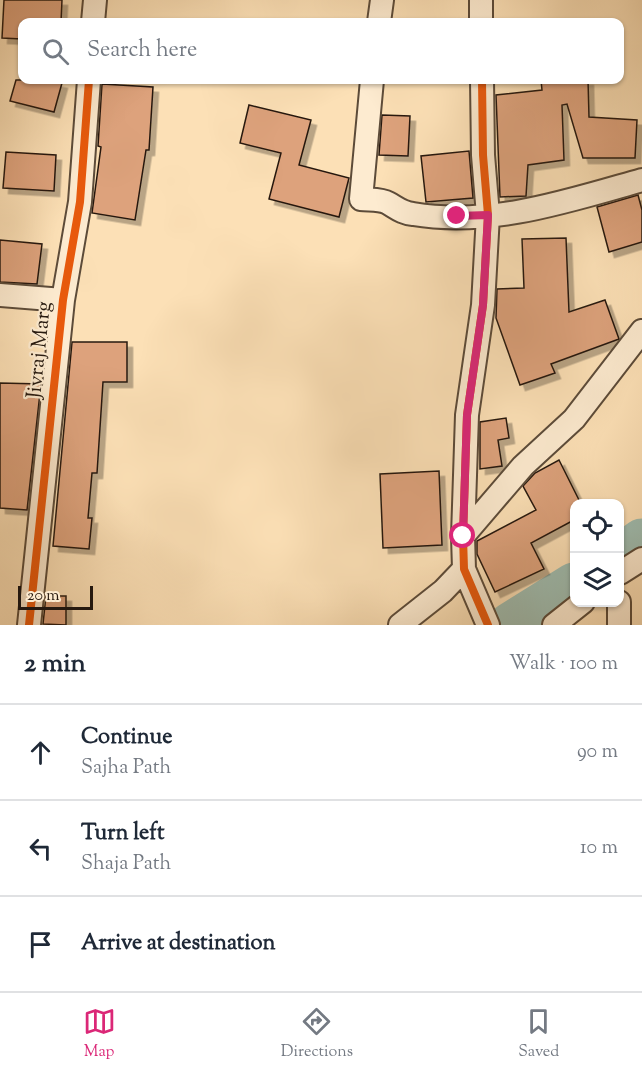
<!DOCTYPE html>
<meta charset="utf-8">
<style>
:root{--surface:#fff;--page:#f6f6f7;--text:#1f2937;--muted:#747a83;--line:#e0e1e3;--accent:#db2777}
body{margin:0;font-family:"Sorts Mill Goudy",serif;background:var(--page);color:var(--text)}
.controls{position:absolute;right:18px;bottom:18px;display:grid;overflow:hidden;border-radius:12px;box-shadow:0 2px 4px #0004}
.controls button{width:54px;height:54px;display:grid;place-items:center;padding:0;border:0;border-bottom:2px solid var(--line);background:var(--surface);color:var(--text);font:30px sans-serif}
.scale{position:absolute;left:18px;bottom:15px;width:75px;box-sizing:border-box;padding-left:6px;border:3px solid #26190f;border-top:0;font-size:16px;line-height:21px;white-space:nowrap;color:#26190f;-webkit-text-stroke:4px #fdebd0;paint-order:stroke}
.stop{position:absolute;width:18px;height:18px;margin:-14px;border:4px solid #db2777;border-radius:50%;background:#fff}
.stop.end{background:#db2777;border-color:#fff;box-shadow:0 2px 6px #0008}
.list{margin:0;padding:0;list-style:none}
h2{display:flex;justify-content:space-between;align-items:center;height:78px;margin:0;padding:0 24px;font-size:26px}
h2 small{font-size:20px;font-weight:400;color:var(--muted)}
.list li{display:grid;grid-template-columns:39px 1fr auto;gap:18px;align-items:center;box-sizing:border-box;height:96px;padding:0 24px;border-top:2px solid var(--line)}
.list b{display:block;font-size:22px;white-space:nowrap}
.list p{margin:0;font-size:20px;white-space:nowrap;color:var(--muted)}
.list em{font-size:20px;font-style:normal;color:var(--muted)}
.icon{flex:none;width:33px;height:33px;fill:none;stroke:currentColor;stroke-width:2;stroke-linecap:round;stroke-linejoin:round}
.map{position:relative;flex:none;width:642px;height:625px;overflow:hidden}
.search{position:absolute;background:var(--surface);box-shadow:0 2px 4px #0004;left:18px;right:18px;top:18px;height:66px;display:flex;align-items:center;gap:15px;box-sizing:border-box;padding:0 21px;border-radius:12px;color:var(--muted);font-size:22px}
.sheet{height:366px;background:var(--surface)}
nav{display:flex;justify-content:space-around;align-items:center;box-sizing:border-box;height:84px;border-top:2px solid var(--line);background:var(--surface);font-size:16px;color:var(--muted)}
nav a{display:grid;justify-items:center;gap:3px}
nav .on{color:var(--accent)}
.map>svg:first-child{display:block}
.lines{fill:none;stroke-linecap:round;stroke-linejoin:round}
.river{stroke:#9fbdb1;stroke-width:45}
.building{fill:#dda27b;stroke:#26190f;stroke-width:1.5;filter:url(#shadow)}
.street-casing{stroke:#5c4b39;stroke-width:26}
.street{stroke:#fdebd0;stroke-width:22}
.cycleway-casing{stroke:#fdebd0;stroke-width:11}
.cycleway{stroke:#e8590c;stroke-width:8}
.route{stroke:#db2777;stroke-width:8}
.labels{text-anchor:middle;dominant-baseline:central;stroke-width:4.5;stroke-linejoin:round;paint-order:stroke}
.street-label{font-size:21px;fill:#26190f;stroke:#fdebd0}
</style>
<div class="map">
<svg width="642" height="625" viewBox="0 0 642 625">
<defs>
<filter id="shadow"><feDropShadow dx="5.5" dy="5.5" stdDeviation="0" flood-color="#0004"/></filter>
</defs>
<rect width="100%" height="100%" fill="#fce0b6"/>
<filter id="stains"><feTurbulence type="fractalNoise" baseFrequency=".00333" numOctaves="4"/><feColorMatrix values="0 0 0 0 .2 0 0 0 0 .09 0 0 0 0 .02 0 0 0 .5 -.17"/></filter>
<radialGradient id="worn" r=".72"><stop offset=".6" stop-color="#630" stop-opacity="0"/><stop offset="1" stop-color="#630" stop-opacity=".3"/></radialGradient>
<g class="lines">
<path class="river" d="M 620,557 L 642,541
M 510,625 L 574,585"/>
</g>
<path class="building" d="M 4,0 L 62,0 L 61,22 L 22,22 L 22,39 L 2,38 Z
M 16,80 L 47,80 L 62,83 L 54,112 L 10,101 Z
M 541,80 L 588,80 L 589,117 L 637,120 L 635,158 L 583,158 L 567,104 L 562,105 L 564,160 L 528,165 L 526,196 L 500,197 L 496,95 L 542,90 Z
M 102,84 L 153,87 L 149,150 L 146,150 L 135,220 L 92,213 L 101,147 L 98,146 Z
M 249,105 L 311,120 L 299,165 L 349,178 L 339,217 L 269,199 L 281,153 L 240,143 Z
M 382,115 L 410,116 L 408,156 L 379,155 Z
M 469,151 L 473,198 L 426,202 L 421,156 Z
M 6,152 L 56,155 L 54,191 L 3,188 Z
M 638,195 L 642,210 L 642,242 L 609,252 L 597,207 Z
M 566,238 L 569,312 L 605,300 L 619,339 L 551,364 L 555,373 L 520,385 L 496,318 L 497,289 L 524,288 L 522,239 Z
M 0,240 L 42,244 L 37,284 L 0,282 Z
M 72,342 L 127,342 L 127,382 L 103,382 L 97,473 L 92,473 L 88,518 L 92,518 L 89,549 L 53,546 Z
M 0,383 L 41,384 L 27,510 L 0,508 Z
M 506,418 L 509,438 L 498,440 L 502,466 L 480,469 L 480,422 Z
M 559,460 L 581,504 L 574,504 L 574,520 L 531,543 L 544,569 L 495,592 L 477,554 L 477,541 L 536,510 L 523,486 L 535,473 Z
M 439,471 L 442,545 L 383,548 L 380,474 Z
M 46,596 L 66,596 L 66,625 L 43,624 Z"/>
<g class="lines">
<defs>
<path id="street" d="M 93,22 L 95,0
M 379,22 L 382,0
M 481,22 L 481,0
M 372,80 L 361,199 C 369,200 381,199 388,203 C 397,208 402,213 413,214 C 491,227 568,201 642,180
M 482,80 L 483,155 L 488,215 L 483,305 L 467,415 L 463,536 L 464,569 L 488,625
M 0,295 L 63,300
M 463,536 L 523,466 L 574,419 L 642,331
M 620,573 L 642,559
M 619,602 L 619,625
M 29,625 L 63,300 L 80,202 L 89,80
M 400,625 L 443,591 L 464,569
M 554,625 L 583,602"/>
</defs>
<use href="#street" class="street-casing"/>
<use href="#street" class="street"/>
<defs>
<path id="cycleway" d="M 482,80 L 483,155 L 488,215 L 483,305 L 467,415 L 463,536 L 464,569 L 488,625
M 29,625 L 63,300 L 80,202 L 89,80"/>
</defs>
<use href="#cycleway" class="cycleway-casing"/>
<use href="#cycleway" class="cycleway"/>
</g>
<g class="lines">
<path class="route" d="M 457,216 L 488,215 L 483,305 L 467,415 L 463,536"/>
</g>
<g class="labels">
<g class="street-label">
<text transform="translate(40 350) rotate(-84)">Jivraj Marg</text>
</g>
</g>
<rect width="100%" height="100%" filter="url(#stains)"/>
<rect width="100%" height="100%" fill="url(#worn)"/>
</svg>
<div class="controls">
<button><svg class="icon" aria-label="locate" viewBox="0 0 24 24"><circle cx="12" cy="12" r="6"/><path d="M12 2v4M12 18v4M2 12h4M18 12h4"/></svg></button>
<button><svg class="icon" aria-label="layers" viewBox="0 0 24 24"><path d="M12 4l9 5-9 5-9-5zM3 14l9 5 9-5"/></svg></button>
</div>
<div class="scale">20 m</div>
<div class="stop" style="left:463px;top:536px"></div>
<div class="stop end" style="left:457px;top:216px"></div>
<div class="search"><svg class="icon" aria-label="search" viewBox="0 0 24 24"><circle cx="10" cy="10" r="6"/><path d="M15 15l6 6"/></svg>Search here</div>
</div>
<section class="sheet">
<h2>2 min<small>Walk · 100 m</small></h2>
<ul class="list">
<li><svg class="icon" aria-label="ahead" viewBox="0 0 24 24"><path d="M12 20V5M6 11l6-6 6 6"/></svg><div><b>Continue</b><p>Sajha Path</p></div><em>90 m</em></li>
<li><svg class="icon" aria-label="left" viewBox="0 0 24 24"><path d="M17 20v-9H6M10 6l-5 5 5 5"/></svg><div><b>Turn left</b><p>Shaja Path</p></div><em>10 m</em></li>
<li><svg class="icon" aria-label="arrive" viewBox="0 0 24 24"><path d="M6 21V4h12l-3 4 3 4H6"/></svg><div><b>Arrive at destination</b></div></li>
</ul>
</section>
<nav>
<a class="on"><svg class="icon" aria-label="map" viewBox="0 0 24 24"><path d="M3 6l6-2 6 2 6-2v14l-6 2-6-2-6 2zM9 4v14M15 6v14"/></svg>Map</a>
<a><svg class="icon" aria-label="directions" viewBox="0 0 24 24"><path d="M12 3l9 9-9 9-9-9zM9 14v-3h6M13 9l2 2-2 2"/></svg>Directions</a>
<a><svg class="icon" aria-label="saved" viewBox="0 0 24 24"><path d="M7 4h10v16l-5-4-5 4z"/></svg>Saved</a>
</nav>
